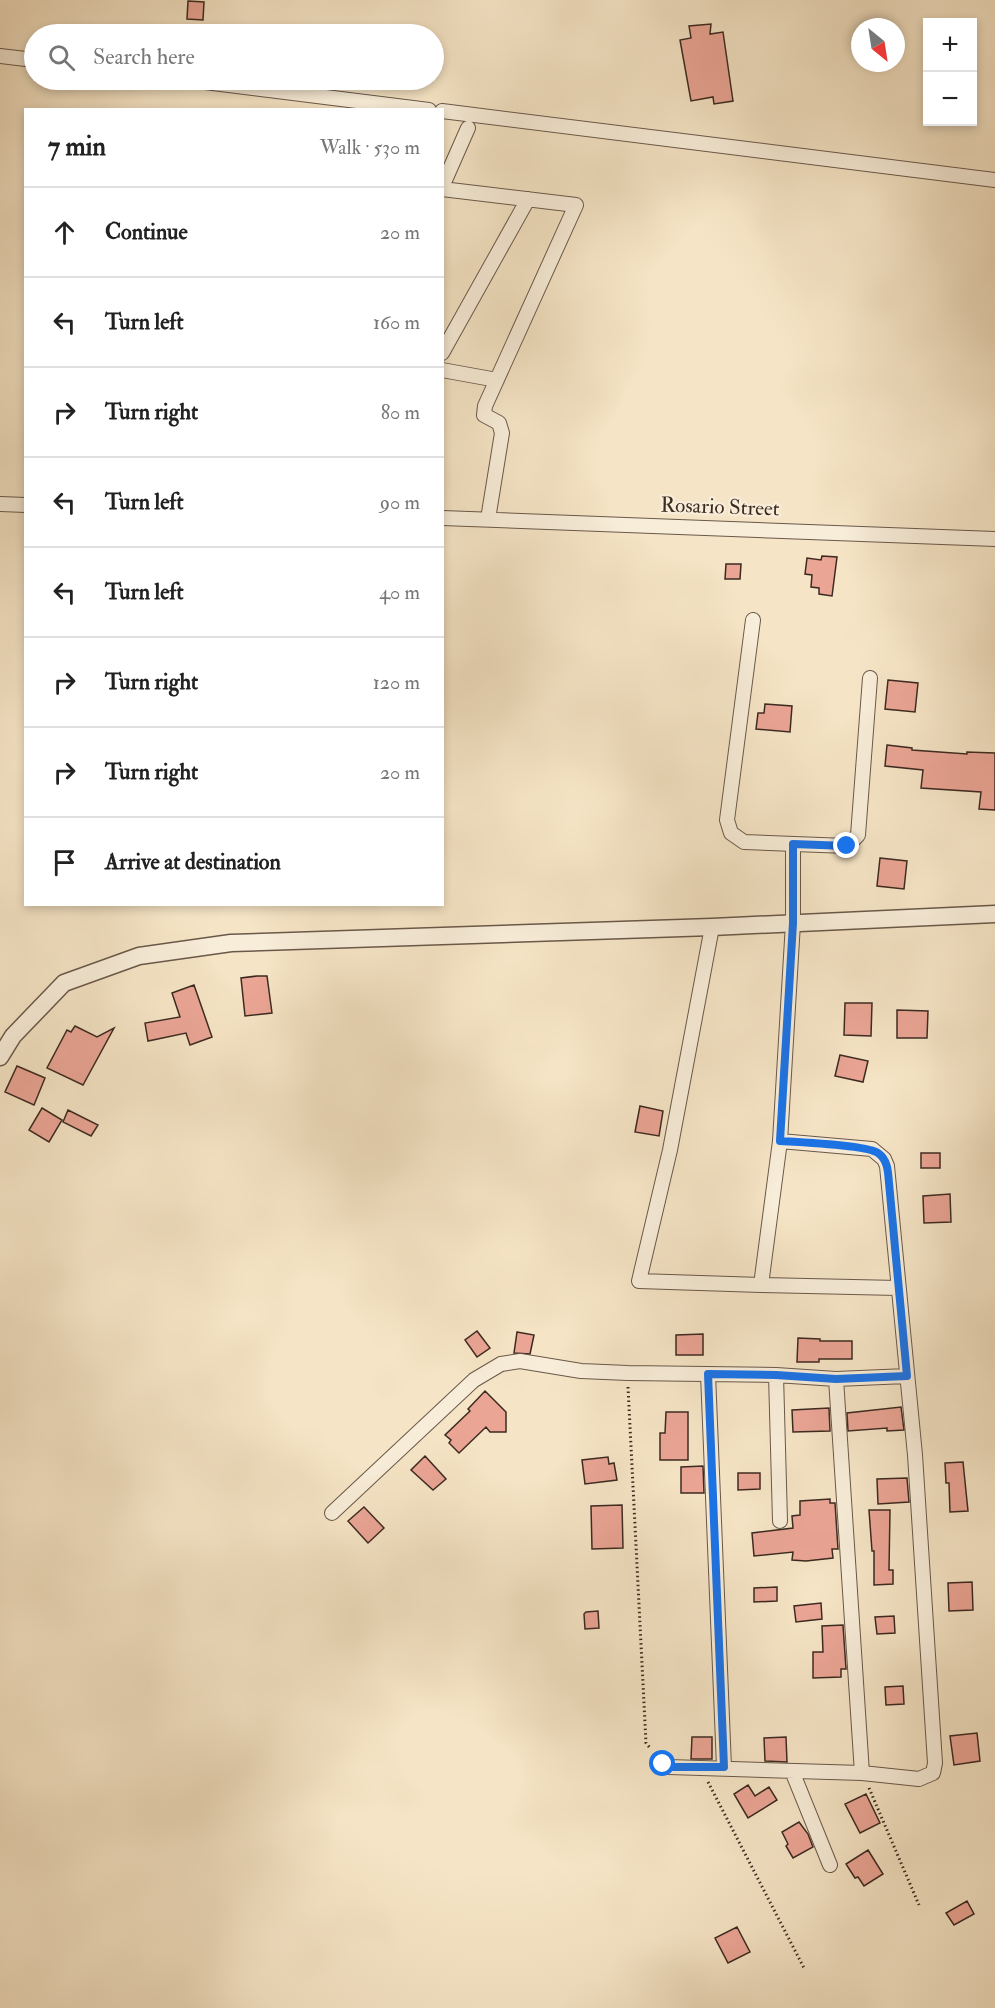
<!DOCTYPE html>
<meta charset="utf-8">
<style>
:root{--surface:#fff;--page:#f6f6f6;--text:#222;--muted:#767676;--line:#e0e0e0}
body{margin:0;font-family:"IM FELL Double Pica",serif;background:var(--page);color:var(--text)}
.controls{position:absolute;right:18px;top:18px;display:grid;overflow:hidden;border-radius:0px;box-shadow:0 3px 9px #0003}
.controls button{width:54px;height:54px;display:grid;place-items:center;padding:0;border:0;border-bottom:2px solid var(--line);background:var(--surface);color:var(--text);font:30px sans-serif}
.compass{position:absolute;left:851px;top:18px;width:54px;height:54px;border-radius:50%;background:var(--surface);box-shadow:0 3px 9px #0003;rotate:150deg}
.stop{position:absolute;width:18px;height:18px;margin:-14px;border:4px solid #1a73e8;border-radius:50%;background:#fff}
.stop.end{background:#1a73e8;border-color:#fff;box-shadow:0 2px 6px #0008}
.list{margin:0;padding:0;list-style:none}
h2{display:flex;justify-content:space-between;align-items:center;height:78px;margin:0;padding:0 24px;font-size:26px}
h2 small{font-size:20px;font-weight:400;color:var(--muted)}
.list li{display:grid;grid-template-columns:39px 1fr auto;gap:18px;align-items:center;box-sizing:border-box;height:90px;padding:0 24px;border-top:2px solid var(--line)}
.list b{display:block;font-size:22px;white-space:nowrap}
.list em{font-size:20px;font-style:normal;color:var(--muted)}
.icon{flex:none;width:33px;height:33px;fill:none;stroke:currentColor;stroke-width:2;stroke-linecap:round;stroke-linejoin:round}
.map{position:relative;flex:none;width:995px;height:2008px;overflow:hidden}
.search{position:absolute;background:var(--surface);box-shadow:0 3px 9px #0003;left:24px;top:24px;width:420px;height:66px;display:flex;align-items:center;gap:15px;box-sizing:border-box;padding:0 21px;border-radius:33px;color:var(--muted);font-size:22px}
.panel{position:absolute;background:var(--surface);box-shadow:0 3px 9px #0003;left:24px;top:108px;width:420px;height:798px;border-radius:0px}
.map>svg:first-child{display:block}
.building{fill:#eba595;stroke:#3c2a21;stroke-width:1.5}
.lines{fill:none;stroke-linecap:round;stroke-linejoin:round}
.minor-casing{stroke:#6a584a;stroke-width:16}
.tertiary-casing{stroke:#6a584a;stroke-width:19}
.path{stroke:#3c2a21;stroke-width:3;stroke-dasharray:1.5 3;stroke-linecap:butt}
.minor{stroke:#f8edd9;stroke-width:14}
.tertiary{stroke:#f8edd9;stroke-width:16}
.route{stroke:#1a73e8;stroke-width:8}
.labels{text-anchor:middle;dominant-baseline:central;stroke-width:4.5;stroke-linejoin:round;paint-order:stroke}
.street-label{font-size:21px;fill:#3c2a21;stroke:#f8edd9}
</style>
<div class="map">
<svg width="995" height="2008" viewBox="0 0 995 2008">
<rect width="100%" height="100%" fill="#f5e4c5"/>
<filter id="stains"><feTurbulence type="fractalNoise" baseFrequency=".00333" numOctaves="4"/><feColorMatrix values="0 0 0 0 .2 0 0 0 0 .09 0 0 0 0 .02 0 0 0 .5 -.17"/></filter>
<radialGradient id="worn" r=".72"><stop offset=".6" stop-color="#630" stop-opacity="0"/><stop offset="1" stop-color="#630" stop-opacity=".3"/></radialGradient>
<path class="building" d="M 188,1 L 204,2 L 203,20 L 187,19 Z
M 711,24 L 710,34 L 723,32 L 733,101 L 714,104 L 713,97 L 691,101 L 680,40 L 691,38 L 689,26 Z
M 822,556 L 837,557 L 832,596 L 819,594 L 819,588 L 811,587 L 812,575 L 805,574 L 807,558 L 821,560 Z
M 726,564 L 741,564 L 740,579 L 725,579 Z
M 888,680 L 918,683 L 915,712 L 885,709 Z
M 765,704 L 792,706 L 790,732 L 756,729 L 758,713 L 764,713 Z
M 887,745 L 912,748 L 912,750 L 967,754 L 967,752 L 995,753 L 995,810 L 979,809 L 981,792 L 921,788 L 923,770 L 885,766 Z
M 880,858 L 907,861 L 904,889 L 877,886 Z
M 257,976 L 267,976 L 272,1013 L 245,1016 L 241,978 Z
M 194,985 L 212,1037 L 190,1045 L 186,1033 L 148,1041 L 145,1023 L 180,1017 L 172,993 Z
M 845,1003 L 872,1003 L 871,1036 L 844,1035 Z
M 897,1010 L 928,1011 L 927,1038 L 897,1038 Z
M 75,1026 L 97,1037 L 114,1028 L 83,1085 L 47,1068 L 67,1030 L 71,1032 Z
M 840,1055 L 868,1061 L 863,1082 L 835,1076 Z
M 17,1066 L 45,1078 L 34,1105 L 5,1092 Z
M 640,1106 L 663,1111 L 659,1136 L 635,1132 Z
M 42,1108 L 62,1120 L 49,1142 L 29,1130 Z
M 68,1110 L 98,1125 L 91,1136 L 63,1122 Z
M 921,1153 L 940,1153 L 940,1168 L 921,1168 Z
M 950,1194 L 951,1222 L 924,1223 L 923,1196 Z
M 477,1331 L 490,1348 L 477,1357 L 465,1340 Z
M 517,1332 L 534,1335 L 530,1354 L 514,1353 Z
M 703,1334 L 703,1355 L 676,1355 L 676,1335 Z
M 798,1338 L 820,1339 L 820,1341 L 852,1341 L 852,1359 L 819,1359 L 819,1362 L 797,1362 Z
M 485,1391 L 506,1412 L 506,1432 L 490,1432 L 486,1427 L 459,1453 L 449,1443 L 451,1440 L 445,1435 L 470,1411 L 468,1409 Z
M 901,1407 L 904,1430 L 887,1431 L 887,1428 L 848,1431 L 847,1413 Z
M 829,1408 L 830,1431 L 793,1432 L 792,1410 Z
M 666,1412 L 688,1412 L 688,1460 L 660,1460 L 660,1433 L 665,1433 Z
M 425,1456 L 446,1479 L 433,1490 L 411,1470 Z
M 608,1457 L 609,1464 L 614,1463 L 617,1480 L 585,1484 L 582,1460 Z
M 963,1462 L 968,1511 L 950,1512 L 949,1483 L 946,1483 L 945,1463 Z
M 703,1466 L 704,1493 L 681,1493 L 681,1467 Z
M 738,1473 L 760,1473 L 760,1489 L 738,1490 Z
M 907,1478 L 909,1502 L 878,1504 L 877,1479 Z
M 830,1499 L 830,1503 L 835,1503 L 838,1549 L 832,1549 L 833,1558 L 806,1561 L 792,1560 L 793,1552 L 754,1556 L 752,1533 L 793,1528 L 792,1516 L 800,1515 L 800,1501 Z
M 622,1505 L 623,1548 L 592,1549 L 591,1506 Z
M 364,1507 L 384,1528 L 368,1543 L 348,1521 Z
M 869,1510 L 890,1510 L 889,1570 L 893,1570 L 893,1584 L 874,1585 L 874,1551 L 872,1551 Z
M 972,1582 L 973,1610 L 949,1611 L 948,1583 Z
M 777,1587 L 777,1601 L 754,1602 L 754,1588 Z
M 821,1603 L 822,1619 L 796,1622 L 794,1606 Z
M 598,1611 L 599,1628 L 585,1629 L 584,1614 L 586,1612 Z
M 894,1616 L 895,1633 L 877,1634 L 875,1617 Z
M 843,1625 L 846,1669 L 841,1669 L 841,1677 L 813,1678 L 813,1652 L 823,1652 L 822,1626 Z
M 903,1686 L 904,1704 L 886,1705 L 885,1687 Z
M 977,1733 L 980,1761 L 954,1765 L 950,1736 Z
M 692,1737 L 712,1737 L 712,1759 L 691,1759 Z
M 786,1737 L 787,1762 L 765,1761 L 764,1738 Z
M 748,1785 L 755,1796 L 769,1787 L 777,1800 L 748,1818 L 734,1794 Z
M 866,1794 L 880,1823 L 860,1833 L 845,1804 Z
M 799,1822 L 808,1834 L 813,1847 L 793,1858 L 786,1846 L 788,1844 L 782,1832 Z
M 868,1850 L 883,1874 L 864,1886 L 858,1877 L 855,1878 L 846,1864 Z
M 967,1901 L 974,1914 L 954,1925 L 946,1913 Z
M 737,1927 L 750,1952 L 728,1963 L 715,1938 Z"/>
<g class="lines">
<defs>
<path id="minor" d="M 0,56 L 34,60
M 189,80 L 429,110
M 442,111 L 995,180
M 442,187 L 468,128
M 442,189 L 576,205 L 485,406 L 484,415 L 499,423 L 502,433 L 488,519
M 442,353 L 528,199
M 442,370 L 497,380
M 0,504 L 26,505
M 442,518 L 995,539
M 753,620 L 727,820 L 731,833 L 744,842 L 847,846 L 858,835 L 870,678
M 712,927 L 670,1150 L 639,1281 L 761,1285
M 780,1141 L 761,1285 L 898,1288
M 708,1374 L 724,1767
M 776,1375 L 780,1521
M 836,1379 L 862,1773
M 332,1513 L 474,1380 L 501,1364 L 520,1361 L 581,1371 L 628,1373 L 776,1375 L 836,1379 L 907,1376
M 659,1759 L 669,1767 L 862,1773 L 919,1779 L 933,1773 L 935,1763 L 915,1455 L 887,1166 L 884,1159 L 872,1149 L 780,1141 L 793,923 L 793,844
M 792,1771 L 830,1865"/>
<path id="tertiary" d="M 0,1057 L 13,1036 L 64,983 L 139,956 L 231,943 L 712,927 L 995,914"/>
</defs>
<use href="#minor" class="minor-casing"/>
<use href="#tertiary" class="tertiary-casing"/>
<path class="path" d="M 628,1387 L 646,1743 L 650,1748
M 708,1782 L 805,1970
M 869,1788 L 919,1905"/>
<use href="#minor" class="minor"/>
<use href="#tertiary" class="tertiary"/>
</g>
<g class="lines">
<path class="route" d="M 663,1764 L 669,1767 L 724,1767 L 708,1374 L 776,1375 L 836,1379 L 907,1376 L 889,1183 C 888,1172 888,1160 878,1153 C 867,1145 799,1142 780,1141 L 793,923 L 793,844 L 847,846"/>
</g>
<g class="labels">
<g class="street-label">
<text transform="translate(720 507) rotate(2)">Rosario Street</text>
</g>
</g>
<rect width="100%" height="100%" filter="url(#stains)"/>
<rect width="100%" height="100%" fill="url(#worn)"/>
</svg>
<div class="controls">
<button>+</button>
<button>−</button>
</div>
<svg class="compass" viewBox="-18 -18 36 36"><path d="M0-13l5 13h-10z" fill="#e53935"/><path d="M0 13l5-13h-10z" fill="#767676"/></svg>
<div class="stop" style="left:663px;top:1764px"></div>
<div class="stop end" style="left:847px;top:846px"></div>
<div class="search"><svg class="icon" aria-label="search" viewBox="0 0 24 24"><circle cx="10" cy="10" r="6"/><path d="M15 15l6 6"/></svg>Search here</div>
<section class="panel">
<h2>7 min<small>Walk · 530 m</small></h2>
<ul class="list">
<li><svg class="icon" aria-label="ahead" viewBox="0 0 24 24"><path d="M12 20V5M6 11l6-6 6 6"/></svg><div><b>Continue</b></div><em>20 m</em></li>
<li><svg class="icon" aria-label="left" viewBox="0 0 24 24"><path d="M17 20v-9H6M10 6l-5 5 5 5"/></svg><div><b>Turn left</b></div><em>160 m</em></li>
<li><svg class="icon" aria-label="right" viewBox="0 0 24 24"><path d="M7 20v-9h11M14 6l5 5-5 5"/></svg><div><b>Turn right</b></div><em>80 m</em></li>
<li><svg class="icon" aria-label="left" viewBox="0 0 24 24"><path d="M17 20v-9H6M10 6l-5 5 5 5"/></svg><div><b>Turn left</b></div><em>90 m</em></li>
<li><svg class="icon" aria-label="left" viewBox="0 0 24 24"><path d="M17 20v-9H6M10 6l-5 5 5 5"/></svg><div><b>Turn left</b></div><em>40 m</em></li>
<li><svg class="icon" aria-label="right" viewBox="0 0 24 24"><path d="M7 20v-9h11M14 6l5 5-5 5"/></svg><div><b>Turn right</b></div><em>120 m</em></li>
<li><svg class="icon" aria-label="right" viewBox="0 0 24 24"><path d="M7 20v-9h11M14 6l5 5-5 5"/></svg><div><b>Turn right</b></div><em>20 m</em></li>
<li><svg class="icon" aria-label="arrive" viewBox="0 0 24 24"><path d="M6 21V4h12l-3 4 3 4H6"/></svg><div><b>Arrive at destination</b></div></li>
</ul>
</section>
</div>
